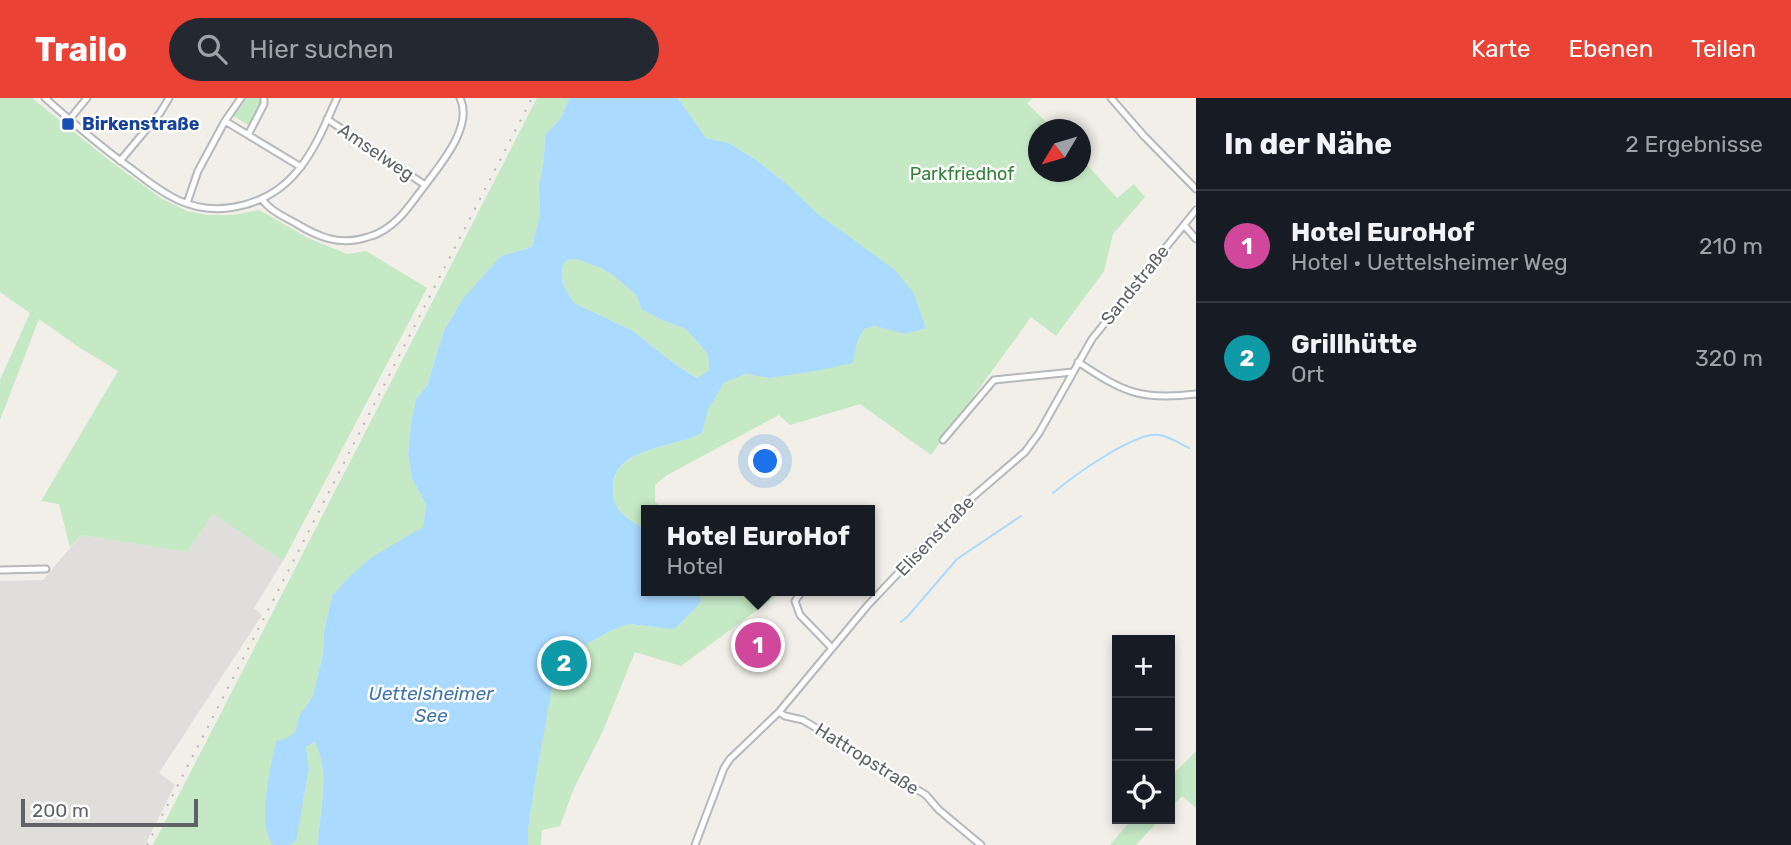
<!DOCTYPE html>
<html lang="de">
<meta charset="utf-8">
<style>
:root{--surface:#171b24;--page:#242831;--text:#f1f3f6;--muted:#9ea1a6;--line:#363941;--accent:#ea4335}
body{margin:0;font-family:Rubik,sans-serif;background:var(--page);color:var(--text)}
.controls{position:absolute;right:21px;bottom:21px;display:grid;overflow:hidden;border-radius:0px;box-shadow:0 4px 10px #0003}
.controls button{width:63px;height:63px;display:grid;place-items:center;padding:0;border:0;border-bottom:2px solid var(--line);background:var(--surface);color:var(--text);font:35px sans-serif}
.compass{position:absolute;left:1028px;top:21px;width:63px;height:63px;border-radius:50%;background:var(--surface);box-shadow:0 4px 10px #0003;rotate:232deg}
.scale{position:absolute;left:21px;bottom:18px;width:177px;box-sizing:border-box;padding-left:7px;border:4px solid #5f6368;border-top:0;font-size:19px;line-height:24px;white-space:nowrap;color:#5f6368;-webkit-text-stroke:5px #fff;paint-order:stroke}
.you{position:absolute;left:766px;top:364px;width:24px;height:24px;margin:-18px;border:5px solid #fff;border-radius:50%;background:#1a73e8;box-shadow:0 0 0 10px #1a73e833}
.badge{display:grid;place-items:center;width:46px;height:46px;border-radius:50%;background:var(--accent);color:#fff;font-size:23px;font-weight:700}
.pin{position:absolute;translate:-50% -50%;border:4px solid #fff;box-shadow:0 2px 7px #0006}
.popup{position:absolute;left:641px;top:407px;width:234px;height:91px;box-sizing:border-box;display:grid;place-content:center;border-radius:0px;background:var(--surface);filter:drop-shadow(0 2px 5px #0005);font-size:23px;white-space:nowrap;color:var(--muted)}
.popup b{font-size:26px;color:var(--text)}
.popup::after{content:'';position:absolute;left:50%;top:100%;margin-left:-14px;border:14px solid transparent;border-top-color:var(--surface)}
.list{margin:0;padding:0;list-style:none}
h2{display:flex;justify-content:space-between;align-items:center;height:91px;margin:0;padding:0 28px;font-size:30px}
h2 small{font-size:23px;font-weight:400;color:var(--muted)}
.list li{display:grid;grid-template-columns:46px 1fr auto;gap:21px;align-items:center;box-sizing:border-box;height:112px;padding:0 28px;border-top:2px solid var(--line)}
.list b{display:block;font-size:26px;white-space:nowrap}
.list p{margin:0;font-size:23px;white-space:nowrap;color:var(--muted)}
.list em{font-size:23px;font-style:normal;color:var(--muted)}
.icon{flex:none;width:38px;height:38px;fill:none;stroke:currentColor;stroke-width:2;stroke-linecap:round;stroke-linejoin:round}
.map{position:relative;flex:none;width:1196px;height:747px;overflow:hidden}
header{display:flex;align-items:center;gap:42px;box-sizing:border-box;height:98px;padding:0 35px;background:var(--accent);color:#fff}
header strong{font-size:33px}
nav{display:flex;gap:38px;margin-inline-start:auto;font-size:24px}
.search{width:490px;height:63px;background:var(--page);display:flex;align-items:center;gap:18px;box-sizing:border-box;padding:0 24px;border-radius:38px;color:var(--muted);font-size:26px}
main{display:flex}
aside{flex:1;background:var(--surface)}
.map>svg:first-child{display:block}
.industrial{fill:#e0deda}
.green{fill:#c5e8c5}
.water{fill:#aadaff;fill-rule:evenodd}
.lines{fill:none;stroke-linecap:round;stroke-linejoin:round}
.stream{stroke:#aadaff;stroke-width:2}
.minor-casing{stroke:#b5b8bc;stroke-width:9}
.minor{stroke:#fff;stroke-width:5}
.rail{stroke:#b6b7b8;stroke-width:2;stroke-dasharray:2 9;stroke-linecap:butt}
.transit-dot{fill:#1a4fb4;stroke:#fff;stroke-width:2.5}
.labels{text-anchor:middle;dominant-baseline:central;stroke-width:5;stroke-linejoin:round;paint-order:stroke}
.transit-label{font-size:18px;font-weight:bold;fill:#164399;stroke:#fff;text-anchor:start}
.street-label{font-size:18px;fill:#5f6368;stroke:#fff}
.park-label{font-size:18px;fill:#348238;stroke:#fff}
.water-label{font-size:19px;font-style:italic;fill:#4174aa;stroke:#fff}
</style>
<header>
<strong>Trailo</strong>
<div class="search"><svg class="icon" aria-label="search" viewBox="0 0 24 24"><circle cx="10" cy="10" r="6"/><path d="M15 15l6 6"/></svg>Hier suchen</div>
<nav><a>Karte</a><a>Ebenen</a><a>Teilen</a></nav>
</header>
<main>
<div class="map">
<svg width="1196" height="747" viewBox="0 0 1196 747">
<rect width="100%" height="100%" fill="#f1efe8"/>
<path class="industrial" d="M 213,416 L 283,463 L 254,510 L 262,517 L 159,675 L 175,687 L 145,747 L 0,747 L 0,483 L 43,482 L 81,437 L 187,454 Z"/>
<path class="green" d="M 0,0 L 32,0 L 110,63 L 162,101 L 187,113 L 207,117 L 233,117 L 259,112 L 308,140 L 347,156 L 366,153 L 427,190 L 283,463 L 213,416 L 187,454 L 81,437 L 70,449 L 59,406 L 41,403 L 118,273 L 80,250 L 39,221 L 0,322 L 0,282 L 30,215 L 0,194 Z
M 244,0 L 261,0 L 261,6 L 250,28 L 233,18 Z
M 537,0 L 569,0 L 561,20 L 545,37 L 544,59 L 539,89 L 540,116 L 532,149 L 501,158 L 443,235 L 427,288 L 416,301 L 411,325 L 408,356 L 412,381 L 426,406 L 423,429 L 332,498 L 324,534 L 323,556 L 313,598 L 299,618 L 295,634 L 287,641 L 303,705 L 309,671 L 306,649 L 316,644 C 330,681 319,710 318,747 L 153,747 Z
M 678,0 L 1033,0 L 1027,5 L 1053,31 L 1038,32 L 1038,74 L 1080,74 L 1081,60 L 1117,100 L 1134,86 L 1145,99 L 1113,136 L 1104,173 L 1056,238 L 1031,219 L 931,357 L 860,306 L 790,327 L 779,317 L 667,377 L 655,387 L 655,404 L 667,412 L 646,412 L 646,432 C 626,419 611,414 613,388 C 616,349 675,350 702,335 L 708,312 L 724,285 L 745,276 L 770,280 L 816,273 L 857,244 L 864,231 L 875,228 L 887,231 L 818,116 L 788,87 L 756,62 L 729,45 L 706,40 Z
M 576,161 L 601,170 L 613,177 L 636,197 L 642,212 L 664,223 L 686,231 L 708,256 L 709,272 L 698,280 L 672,264 L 633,233 L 574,205 L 563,187 L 562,174 L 563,167 L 567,162 Z
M 699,493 L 776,493 L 779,496 L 681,568 L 635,554 L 602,635 L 574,690 L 560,728 L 542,732 L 541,747 L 528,747 L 528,731 L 535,685 L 553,578 L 552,561 L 560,551 L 583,548 L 612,532 L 629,526 L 653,529 L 678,528 L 701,504 Z
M 1196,653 L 1196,710 L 1182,698 L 1170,711 L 1170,679 Z
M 1132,721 L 1160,721 L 1136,747 L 1110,747 Z"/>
<path class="water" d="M 569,0 L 678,0 L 706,40 L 729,45 L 756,62 L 788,87 L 818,116 L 895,172 L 914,196 L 926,230 L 905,236 L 875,228 L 864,231 L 857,244 L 853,265 L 816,273 L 770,280 L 745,276 L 724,285 L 708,312 L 702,335 C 675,350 616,349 613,387 C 611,414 626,419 646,432 L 646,493 L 699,493 L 701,504 L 678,528 L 672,531 L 629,526 L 612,532 L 583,548 L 560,551 L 552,561 L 554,578 L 535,685 L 528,731 L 528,747 L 318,747 C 319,712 331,677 315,644 L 306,649 L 309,671 L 296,743 L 290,747 L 273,747 C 256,725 271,669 276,643 L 287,640 L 295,634 L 299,618 L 313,598 L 323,556 L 324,534 L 332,498 L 349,479 L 372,459 L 423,429 L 426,406 L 412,381 L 408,356 L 411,325 L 416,301 L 427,288 L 443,235 L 462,202 L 501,158 L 532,149 L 540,116 L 539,89 L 544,59 L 545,37 L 561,20 ZM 576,161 L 601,170 L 613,177 L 636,197 L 642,212 L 664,223 L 686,231 L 708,256 L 709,272 L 697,280 L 672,264 L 633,233 L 574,205 L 563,187 L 562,174 L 563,167 L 567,162 Z"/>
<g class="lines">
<path class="stream" d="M 1053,395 C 1072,379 1135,333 1159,337 C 1169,338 1180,346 1189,350
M 901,524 L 908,518 L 957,461 L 1021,418"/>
<defs>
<path id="minor" d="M 45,0 C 73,25 102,50 133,72 C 147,83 161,94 178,102 C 219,121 271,107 299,71 C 316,50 326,24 337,0
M 1111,0 L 1144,38 L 1196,91
M 327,21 L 425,87
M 69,22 L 87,0
M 225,23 L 301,69
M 248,37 L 264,6 L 264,0
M 120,63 L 160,15 L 169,0
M 262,101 C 270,113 285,119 297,126 C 320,140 341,148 368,139 C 380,136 391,128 399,120 C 408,111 415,100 423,90 C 439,68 474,29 460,0
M 187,105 L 198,73 L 225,23 L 241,0
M 1184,127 L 1196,141
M 1078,264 C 1123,294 1141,303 1196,296
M 943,342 L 994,282 L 1073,274
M 0,472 L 46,471
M 802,493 L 795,503 L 800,517 L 832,550
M 779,614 L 785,618 L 803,622 L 926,697 L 939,712 L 981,747
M 695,747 L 724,670 L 730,661 L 779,614 L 868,507 L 960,410 L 1025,354 L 1039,335 L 1092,241 L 1196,112"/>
</defs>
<use href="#minor" class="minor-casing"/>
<use href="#minor" class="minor"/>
<path class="rail" d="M 147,747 L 532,0"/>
</g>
<rect class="transit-dot" x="61" y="19" width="14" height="14" rx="3.5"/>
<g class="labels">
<g class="transit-label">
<text x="82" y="26">Birkenstraße</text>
</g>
<g class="street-label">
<text transform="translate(376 54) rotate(34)">Amselweg</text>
<text transform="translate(1135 187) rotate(-51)">Sandstraße</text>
<text transform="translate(935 438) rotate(-46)">Elisenstraße</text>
<text transform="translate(867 661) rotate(32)">Hattropstraße</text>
</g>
<g class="park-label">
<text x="962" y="76">Parkfriedhof</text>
</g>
<g class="water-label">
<text x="431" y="595">Uettelsheimer<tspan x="431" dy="22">See</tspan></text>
</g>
</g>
</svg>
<div class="controls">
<button>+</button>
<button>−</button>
<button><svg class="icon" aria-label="locate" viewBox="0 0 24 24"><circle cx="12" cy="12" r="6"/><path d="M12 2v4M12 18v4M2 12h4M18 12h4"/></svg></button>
</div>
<svg class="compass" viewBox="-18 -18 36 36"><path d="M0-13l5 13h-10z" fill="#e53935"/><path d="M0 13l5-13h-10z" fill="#9ea1a6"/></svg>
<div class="scale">200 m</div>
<div class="you"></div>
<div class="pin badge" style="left:758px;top:547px;background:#d1479c">1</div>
<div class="popup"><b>Hotel EuroHof</b>Hotel</div>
<div class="pin badge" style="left:564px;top:565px;background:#0f9aa8">2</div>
</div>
<aside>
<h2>In der Nähe<small>2 Ergebnisse</small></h2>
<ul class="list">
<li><span class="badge" style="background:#d1479c">1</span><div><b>Hotel EuroHof</b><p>Hotel · Uettelsheimer Weg</p></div><em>210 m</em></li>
<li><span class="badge" style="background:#0f9aa8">2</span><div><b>Grillhütte</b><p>Ort</p></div><em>320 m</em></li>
</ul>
</aside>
</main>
